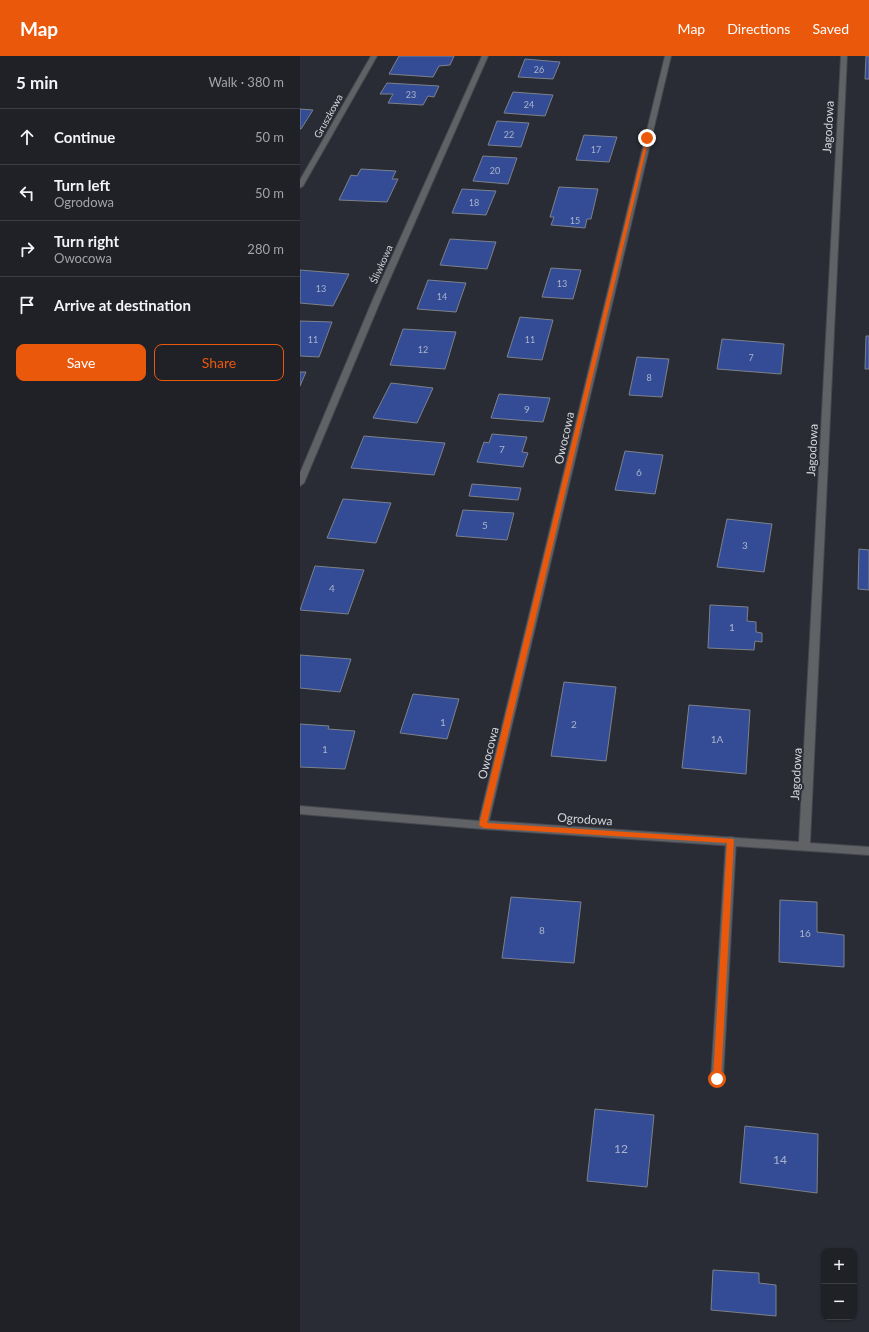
<!DOCTYPE html>
<meta charset="utf-8">
<style>
:root{--surface:#1f2127;--page:#27292f;--text:#f1f3f6;--muted:#a1a3a7;--line:#3c3e44;--accent:#ea580c}
body{margin:0;font-family:Lato,sans-serif;background:var(--page);color:var(--text)}
.controls{position:absolute;right:12px;bottom:12px;display:grid;overflow:hidden;border-radius:8px;box-shadow:0 1px 3px #0004}
.controls button{width:36px;height:36px;display:grid;place-items:center;padding:0;border:0;border-bottom:1px solid var(--line);background:var(--surface);color:var(--text);font:20px sans-serif}
.stop{position:absolute;width:12px;height:12px;margin:-9px;border:3px solid #ea580c;border-radius:50%;background:#fff}
.stop.end{background:#ea580c;border-color:#fff;box-shadow:0 1px 4px #0008}
.list{margin:0;padding:0;list-style:none}
h2{display:flex;justify-content:space-between;align-items:center;height:52px;margin:0;padding:0 16px;font-size:17px}
h2 small{font-size:13px;font-weight:400;color:var(--muted)}
.list li{display:grid;grid-template-columns:26px 1fr auto;gap:12px;align-items:center;box-sizing:border-box;height:56px;padding:0 16px;border-top:1px solid var(--line)}
.list b{display:block;font-size:15px;white-space:nowrap}
.list p{margin:0;font-size:13px;white-space:nowrap;color:var(--muted)}
.list em{font-size:13px;font-style:normal;color:var(--muted)}
.actions{display:flex;gap:8px;padding:12px 16px}
.actions a{flex:1;padding:9px 0;border:1px solid var(--accent);border-radius:8px;text-align:center;font-size:14px;color:var(--accent)}
.actions .main{background:var(--accent);color:#fff}
.icon{flex:none;width:22px;height:22px;fill:none;stroke:currentColor;stroke-width:2;stroke-linecap:round;stroke-linejoin:round}
.map{position:relative;flex:none;width:569px;height:1276px;overflow:hidden}
header{display:flex;align-items:center;gap:24px;box-sizing:border-box;height:56px;padding:0 20px;background:var(--accent);color:#fff}
header strong{font-size:19px}
nav{display:flex;gap:22px;margin-inline-start:auto;font-size:14px}
main{display:flex}
aside{flex:1;background:var(--surface)}
.map>svg:first-child{display:block}
.building{fill:#334c95;stroke:#7c818a}
.lines{fill:none;stroke-linecap:round;stroke-linejoin:round}
.service-casing{stroke:#44474f;stroke-width:2}
.minor-casing{stroke:#44474f;stroke-width:2}
.service{fill:#606266;fill-rule:evenodd}
.minor{fill:#606266;fill-rule:evenodd}
.route{fill:#ea580c}
.labels{text-anchor:middle;dominant-baseline:central;stroke-width:4;stroke-linejoin:round;paint-order:stroke}
.far-number-label{font-size:9px;fill:#abb4ca}
.far-street-label{font-size:10px;fill:#d3d6db;stroke:#292c34}
.number-label{font-size:10px;fill:#abb4ca}
.street-label{font-size:12px;fill:#d3d6db;stroke:#292c34}
.near-number-label{font-size:12px;fill:#abb4ca}
</style>
<header>
<strong>Map</strong>
<nav><a>Map</a><a>Directions</a><a>Saved</a></nav>
</header>
<main>
<aside>
<h2>5 min<small>Walk · 380 m</small></h2>
<ul class="list">
<li><svg class="icon" aria-label="ahead" viewBox="0 0 24 24"><path d="M12 20V5M6 11l6-6 6 6"/></svg><div><b>Continue</b></div><em>50 m</em></li>
<li><svg class="icon" aria-label="left" viewBox="0 0 24 24"><path d="M17 20v-9H6M10 6l-5 5 5 5"/></svg><div><b>Turn left</b><p>Ogrodowa</p></div><em>50 m</em></li>
<li><svg class="icon" aria-label="right" viewBox="0 0 24 24"><path d="M7 20v-9h11M14 6l5 5-5 5"/></svg><div><b>Turn right</b><p>Owocowa</p></div><em>280 m</em></li>
<li><svg class="icon" aria-label="arrive" viewBox="0 0 24 24"><path d="M6 21V4h12l-3 4 3 4H6"/></svg><div><b>Arrive at destination</b></div></li>
</ul>
<div class="actions"><a class="main">Save</a><a>Share</a></div>
</aside>
<div class="map">
<svg width="569" height="1276" viewBox="0 0 569 1276">
<rect width="100%" height="100%" fill="#292c34"/>
<path class="building" d="M 99,0 L 154,0 L 150,9 L 139,10 L 133,21 L 89,18 Z
M 566,0 L 569,0 L 569,23 L 565,23 Z
M 225,3 L 260,6 L 253,23 L 218,21 Z
M 87,27 L 139,30 L 134,41 L 128,40 L 123,49 L 88,47 L 93,38 L 80,38 Z
M 213,36 L 253,39 L 245,60 L 204,57 Z
M 0,53 L 13,54 L 1,73 L 0,73 Z
M 197,65 L 229,67 L 221,91 L 188,89 Z
M 284,79 L 317,81 L 309,106 L 276,104 Z
M 183,100 L 217,102 L 208,128 L 173,125 Z
M 61,113 L 96,115 L 92,123 L 98,123 L 87,146 L 39,144 L 51,119 L 57,120 Z
M 259,131 L 298,133 L 291,163 L 287,163 L 285,172 L 251,169 L 254,161 L 250,161 Z
M 162,133 L 196,135 L 186,159 L 152,157 Z
M 150,183 L 196,186 L 187,213 L 140,209 Z
M 251,212 L 281,214 L 273,243 L 242,241 Z
M 0,214 L 49,218 L 33,250 L 0,247 Z
M 128,224 L 166,227 L 156,256 L 117,253 Z
M 220,261 L 253,264 L 242,304 L 207,301 Z
M 0,265 L 32,266 L 19,301 L 0,300 Z
M 103,273 L 156,276 L 145,313 L 90,309 Z
M 566,280 L 569,280 L 569,313 L 565,313 Z
M 422,283 L 484,288 L 481,318 L 417,313 Z
M 337,301 L 369,303 L 362,341 L 329,339 Z
M 0,316 L 6,316 L 0,330 Z
M 91,327 L 133,332 L 117,367 L 73,362 Z
M 199,338 L 250,342 L 243,366 L 191,362 Z
M 192,378 L 227,381 L 222,396 L 228,397 L 223,411 L 177,406 L 184,386 L 189,387 Z
M 64,380 L 145,387 L 134,419 L 51,412 Z
M 325,395 L 363,399 L 355,438 L 315,434 Z
M 172,428 L 221,432 L 218,444 L 169,440 Z
M 43,443 L 91,447 L 76,487 L 27,482 Z
M 163,454 L 214,457 L 207,484 L 156,480 Z
M 427,463 L 472,468 L 464,516 L 417,511 Z
M 559,493 L 569,494 L 569,534 L 558,533 Z
M 15,510 L 64,514 L 48,558 L 0,554 Z
M 410,549 L 448,551 L 447,565 L 456,566 L 456,576 L 462,577 L 462,586 L 455,585 L 454,594 L 408,592 Z
M 0,599 L 51,603 L 40,636 L 0,632 Z
M 264,626 L 316,631 L 306,705 L 251,700 Z
M 113,638 L 159,643 L 147,683 L 100,677 Z
M 389,649 L 450,654 L 446,718 L 382,712 Z
M 0,668 L 29,670 L 28,673 L 55,675 L 45,713 L 0,711 Z
M 211,841 L 281,846 L 274,907 L 202,902 Z
M 480,844 L 517,846 L 517,876 L 544,879 L 544,911 L 479,906 Z
M 295,1053 L 354,1059 L 347,1131 L 287,1125 Z
M 445,1070 L 518,1078 L 517,1137 L 440,1127 Z
M 413,1214 L 459,1217 L 459,1227 L 476,1229 L 476,1260 L 411,1254 Z"/>
<g class="lines">
<defs>
<path id="service" d="M 431,781 L 435,782 L 436,785 L 423,1023 L 421,1027 L 417,1028 L 413,1027 L 411,1023 L 426,785 L 427,782 Z"/>
<path id="minor" d="M 71,0 L 77,0 L 3,130 L 0,132 L 0,124 Z
M 182,0 L 188,0 L 82,241 L 4,427 L 0,430 L 0,417 L 74,241 Z
M 365,0 L 371,0 L 189,765 L 499,786 L 541,0 L 547,0 L 510,787 L 569,791 L 569,799 L 183,773 L 0,758 L 0,750 L 179,765 Z"/>
</defs>
<use href="#service" class="service-casing"/>
<use href="#minor" class="minor-casing"/>
<use href="#service" class="service"/>
<use href="#minor" class="minor"/>
</g>
<path class="route" d="M 346,82 L 349,82 L 187,767 L 434,783 L 421,1023 L 417,1027 L 413,1023 L 427,787 L 183,772 L 179,769 Z"/>
<g class="labels">
<g class="far-number-label">
<text x="239" y="13">26</text>
<text x="111" y="38">23</text>
<text x="229" y="48">24</text>
<text x="209" y="78">22</text>
<text x="296" y="93">17</text>
<text x="195" y="114">20</text>
<text x="174" y="146">18</text>
<text x="275" y="164">15</text>
<text x="262" y="227">13</text>
<text x="21" y="232">13</text>
<text x="142" y="240">14</text>
<text x="13" y="283">11</text>
<text x="230" y="283">11</text>
<text x="123" y="293">12</text>
<text x="451" y="301">7</text>
<text x="349" y="321">8</text>
</g>
<g class="far-street-label">
<text transform="translate(28 60) rotate(-61)">Gruszkowa</text>
<text transform="translate(81 208) rotate(-66)">Śliwkowa</text>
</g>
<g class="number-label">
<text x="227" y="353">9</text>
<text x="202" y="393">7</text>
<text x="339" y="416">6</text>
<text x="185" y="469">5</text>
<text x="445" y="489">3</text>
<text x="32" y="532">4</text>
<text x="432" y="571">1</text>
<text x="143" y="666">1</text>
<text x="274" y="668">2</text>
<text x="417" y="683">1A</text>
<text x="25" y="693">1</text>
<text x="242" y="874">8</text>
<text x="505" y="877">16</text>
</g>
<g class="street-label">
<text transform="translate(528 71) rotate(-87)">Jagodowa</text>
<text transform="translate(264 382) rotate(-77)">Owocowa</text>
<text transform="translate(512 394) rotate(-87)">Jagodowa</text>
<text transform="translate(188 697) rotate(-76)">Owocowa</text>
<text transform="translate(496 718) rotate(-87)">Jagodowa</text>
<text transform="translate(285 763) rotate(4)">Ogrodowa</text>
</g>
<g class="near-number-label">
<text x="321" y="1092">12</text>
<text x="480" y="1103">14</text>
</g>
</g>
</svg>
<div class="controls">
<button>+</button>
<button>−</button>
</div>
<div class="stop" style="left:417px;top:1023px"></div>
<div class="stop end" style="left:347px;top:82px"></div>
</div>
</main>
